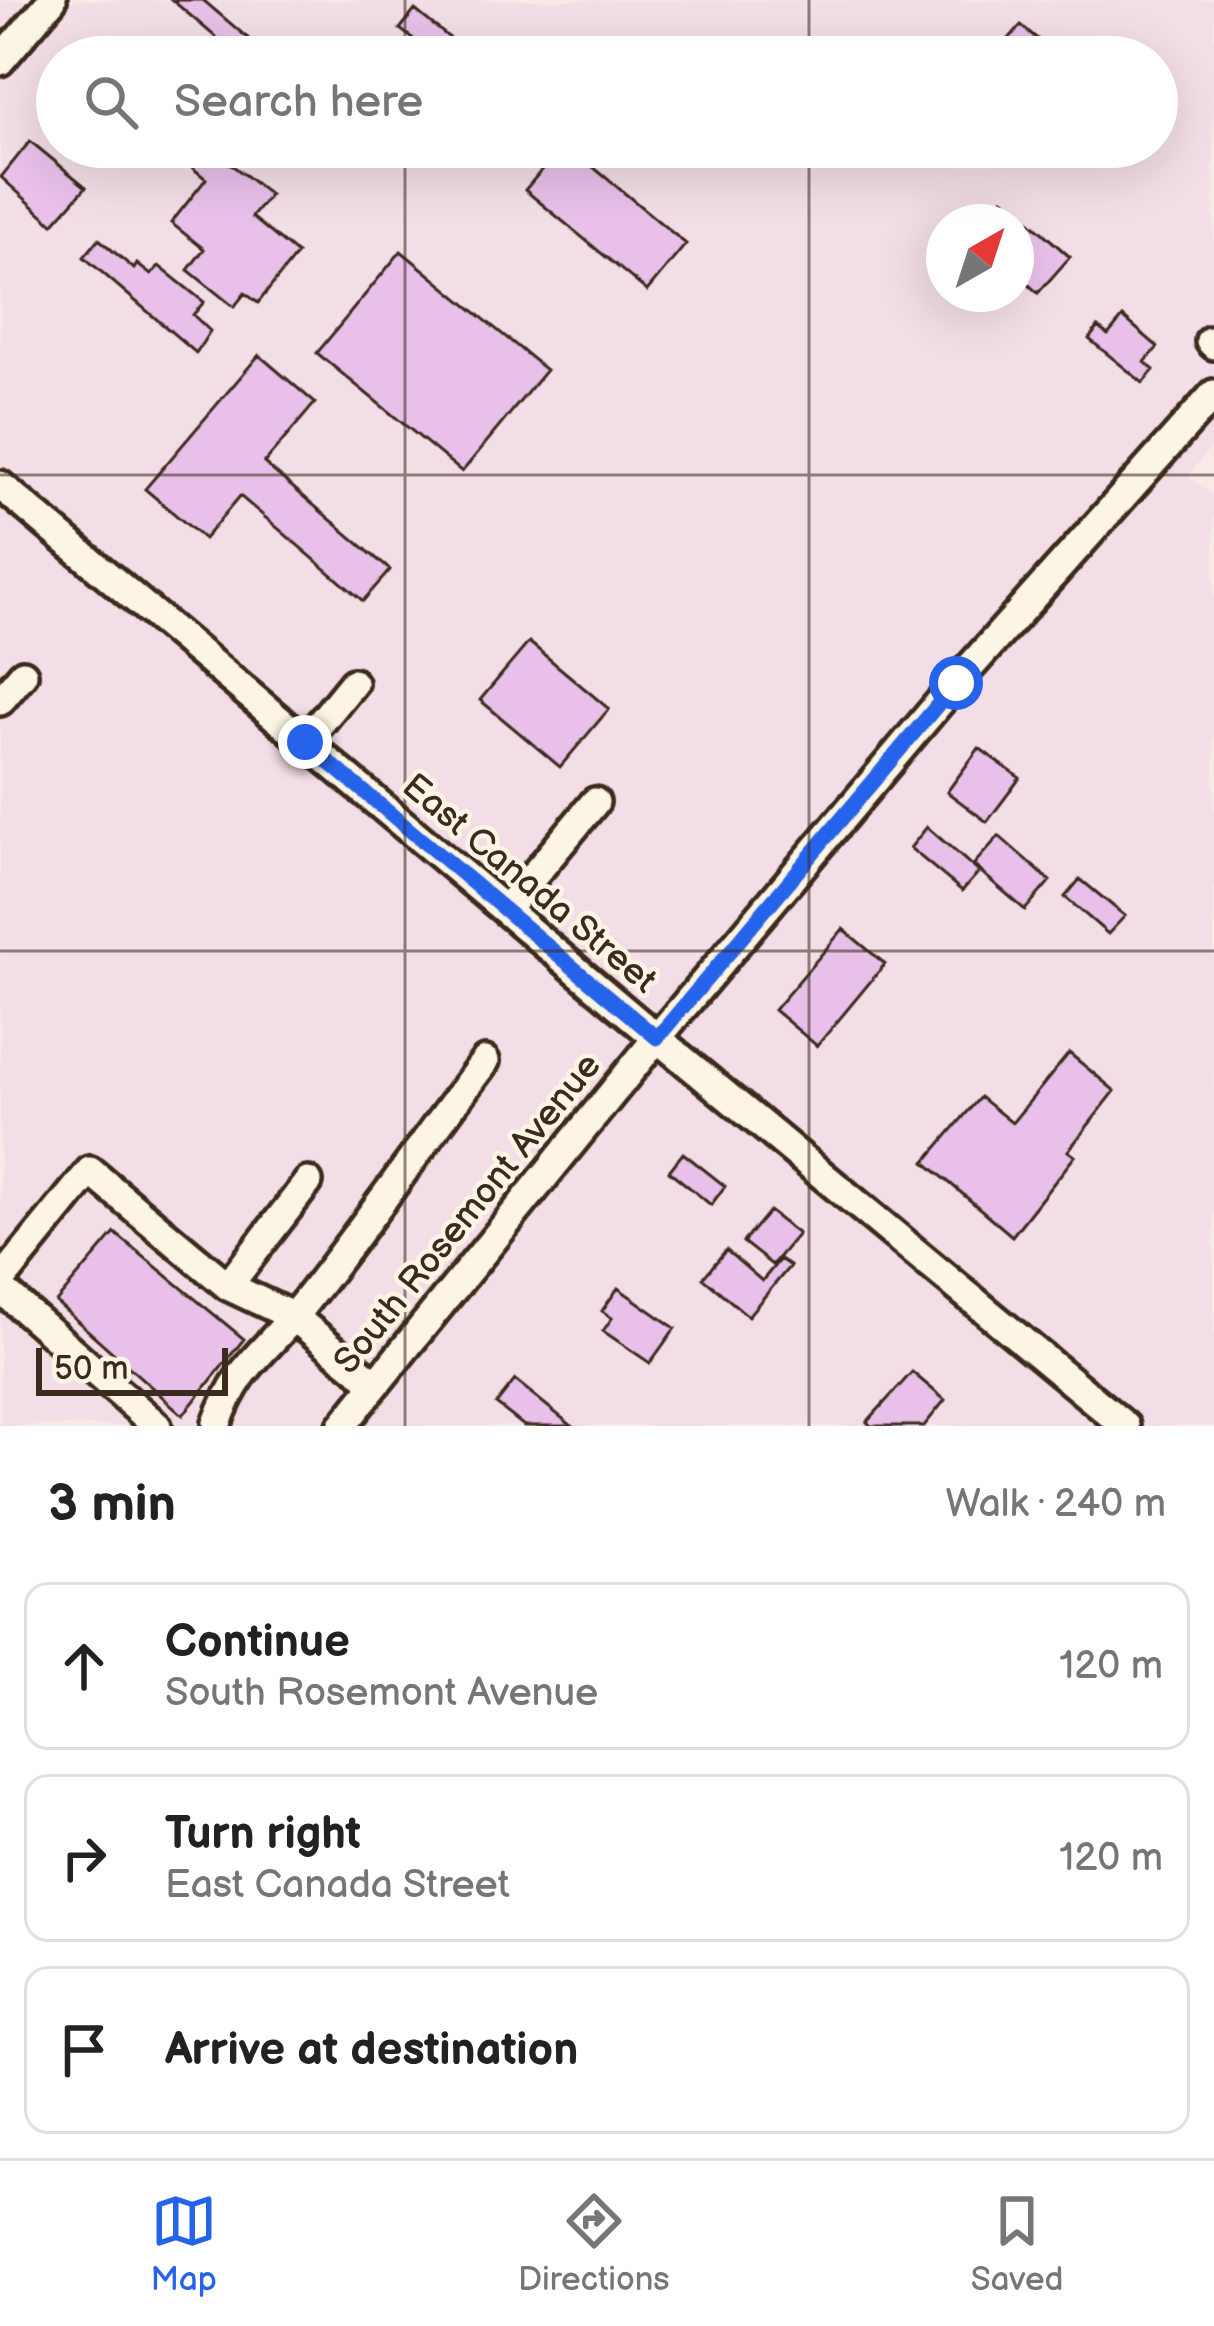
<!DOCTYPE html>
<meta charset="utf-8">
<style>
:root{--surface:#fff;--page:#f2f2f2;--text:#222;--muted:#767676;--line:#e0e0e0;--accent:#2563eb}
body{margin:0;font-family:"Balsamiq Sans",sans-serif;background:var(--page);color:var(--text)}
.compass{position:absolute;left:926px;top:204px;width:108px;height:108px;border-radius:50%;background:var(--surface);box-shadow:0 12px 48px #0002;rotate:39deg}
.scale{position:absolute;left:36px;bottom:30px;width:192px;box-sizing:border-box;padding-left:12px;border:6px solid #3b2a1e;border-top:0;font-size:33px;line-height:42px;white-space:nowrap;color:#3b2a1e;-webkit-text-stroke:9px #fcf5e5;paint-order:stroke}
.stop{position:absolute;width:36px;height:36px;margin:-27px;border:9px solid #2563eb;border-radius:50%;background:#fff}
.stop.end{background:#2563eb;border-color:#fff;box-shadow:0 3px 12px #0008}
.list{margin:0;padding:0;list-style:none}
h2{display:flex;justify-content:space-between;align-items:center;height:156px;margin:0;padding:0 48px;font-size:51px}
h2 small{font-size:39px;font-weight:400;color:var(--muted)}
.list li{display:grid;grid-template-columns:78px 1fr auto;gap:36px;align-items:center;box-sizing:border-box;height:168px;margin:0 24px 24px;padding:0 24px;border:3px solid var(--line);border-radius:24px}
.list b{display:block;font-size:45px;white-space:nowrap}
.list p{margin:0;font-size:39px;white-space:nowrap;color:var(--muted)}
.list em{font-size:39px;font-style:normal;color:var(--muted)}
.icon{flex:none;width:66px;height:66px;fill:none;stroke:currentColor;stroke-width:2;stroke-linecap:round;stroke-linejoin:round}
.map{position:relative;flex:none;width:1214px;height:1426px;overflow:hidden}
.search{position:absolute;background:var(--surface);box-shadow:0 12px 48px #0002;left:36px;right:36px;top:36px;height:132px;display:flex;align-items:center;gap:30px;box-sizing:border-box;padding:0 42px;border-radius:66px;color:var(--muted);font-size:45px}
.sheet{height:732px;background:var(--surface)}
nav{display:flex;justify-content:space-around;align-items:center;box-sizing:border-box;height:168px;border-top:3px solid var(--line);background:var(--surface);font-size:33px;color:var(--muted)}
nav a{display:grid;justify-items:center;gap:6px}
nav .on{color:var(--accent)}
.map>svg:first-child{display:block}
.built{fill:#f3dde7;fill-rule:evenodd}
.building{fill:#e8c0e9;stroke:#3b2a1e;stroke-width:3}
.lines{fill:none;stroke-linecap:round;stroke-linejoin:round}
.minor-casing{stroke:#3b2a1e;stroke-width:36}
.minor{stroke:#fcf5e5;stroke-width:27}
.route{stroke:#2563eb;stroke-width:15}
.grid{fill:none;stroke:#3b2a1e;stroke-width:3;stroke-opacity:0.55}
.labels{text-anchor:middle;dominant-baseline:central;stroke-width:9;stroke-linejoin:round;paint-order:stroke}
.street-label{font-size:36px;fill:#3b2a1e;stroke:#fcf5e5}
</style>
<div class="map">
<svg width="1214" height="1426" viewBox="0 0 1214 1426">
<rect width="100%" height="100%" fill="#f8eae6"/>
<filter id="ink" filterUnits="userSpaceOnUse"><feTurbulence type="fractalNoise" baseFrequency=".00833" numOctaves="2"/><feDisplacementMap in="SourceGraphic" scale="24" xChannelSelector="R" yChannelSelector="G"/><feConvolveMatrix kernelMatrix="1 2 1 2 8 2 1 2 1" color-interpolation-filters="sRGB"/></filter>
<g filter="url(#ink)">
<path class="built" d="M 0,0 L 1214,0 L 1214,443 L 1188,476 L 1214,497 L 1214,1426 L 0,1426 ZM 57,57 L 1157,57 L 1157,147 L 57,147 ZM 944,222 L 1016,222 L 1016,294 L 944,294 Z"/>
<path class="building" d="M 172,0 L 203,0 L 270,57 L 239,57 Z
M 415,10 L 457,44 L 437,57 L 400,29 Z
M 1021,25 L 1050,50 L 1044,57 L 993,57 Z
M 30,141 L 86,187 L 53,224 L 1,177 Z
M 203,147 L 209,147 L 270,195 L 252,217 L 297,254 L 258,303 L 245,293 L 234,307 L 188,270 L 204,249 L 171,223 L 206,179 L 189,165 Z
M 561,147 L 569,147 L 686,244 L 647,291 L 525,190 Z
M 1003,198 L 1070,257 L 1038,293 L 1016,273 L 1016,222 L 982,222 Z
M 99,239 L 134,269 L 137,264 L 151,275 L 159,266 L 204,302 L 193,315 L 210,331 L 196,353 L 84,257 Z
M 401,251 L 546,370 L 462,472 L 317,353 Z
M 1123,317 L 1158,347 L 1145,362 L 1154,370 L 1143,383 L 1089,339 L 1098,327 L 1108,335 Z
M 259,355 L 315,403 L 264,463 L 390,570 L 363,601 L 240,496 L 204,539 L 145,489 Z
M 529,642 L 609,709 L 560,767 L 480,700 Z
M 979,748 L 1020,778 L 987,822 L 947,792 Z
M 927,827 L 979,872 L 962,891 L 910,848 Z
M 999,836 L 1050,881 L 1025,910 L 973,865 Z
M 1080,879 L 1125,916 L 1108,934 L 1065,897 Z
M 843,929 L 885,964 L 817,1046 L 774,1010 Z
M 1069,1053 L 1115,1091 L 1068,1151 L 1075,1156 L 1012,1236 L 925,1162 L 980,1097 L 1012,1123 Z
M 683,1153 L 725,1186 L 711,1205 L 669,1171 Z
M 769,1211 L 798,1234 L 772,1265 L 743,1242 Z
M 115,1233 L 244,1339 L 183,1415 L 56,1302 Z
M 726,1250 L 762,1281 L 780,1259 L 790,1266 L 748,1316 L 703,1278 Z
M 618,1288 L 675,1328 L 650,1363 L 603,1331 L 612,1318 L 602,1311 Z
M 912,1372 L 945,1400 L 924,1426 L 871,1426 L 867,1422 Z
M 515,1380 L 572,1426 L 524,1426 L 496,1404 Z"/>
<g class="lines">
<defs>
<path id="minor" d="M 0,61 L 52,0
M 1210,341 L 1214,345
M 0,485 L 657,1038 L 1125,1426
M 0,701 L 23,674
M 305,742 L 353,683
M 505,910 L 595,802
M 0,1282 L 90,1171 L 228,1286 L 294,1317 L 376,1384
M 228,1286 L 308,1182
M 0,1288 L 157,1426
M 217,1423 C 239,1364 261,1357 297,1312 C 362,1231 422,1144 485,1061
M 342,1426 L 657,1038 L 956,683 L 1214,394"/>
</defs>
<use href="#minor" class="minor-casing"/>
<use href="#minor" class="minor"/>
</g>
</g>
<g class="lines" filter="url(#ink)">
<path class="route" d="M 305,742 L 657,1038 L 956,683"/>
</g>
<path class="grid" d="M 405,0 L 405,57M 809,0 L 809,57M 405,147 L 405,1426M 809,147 L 809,1426M 0,475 L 1214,475M 0,951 L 1214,951"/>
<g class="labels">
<g class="street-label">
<text transform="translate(529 884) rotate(40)">East Canada Street</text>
<text transform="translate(468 1214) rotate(-51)">South Rosemont Avenue</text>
</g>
</g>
</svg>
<svg class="compass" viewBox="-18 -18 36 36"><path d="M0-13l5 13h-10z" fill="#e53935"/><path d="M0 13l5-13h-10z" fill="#767676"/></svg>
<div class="scale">50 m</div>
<div class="stop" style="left:956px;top:683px"></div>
<div class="stop end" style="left:305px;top:742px"></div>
<div class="search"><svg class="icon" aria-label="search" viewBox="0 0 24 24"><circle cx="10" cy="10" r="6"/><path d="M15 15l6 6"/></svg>Search here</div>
</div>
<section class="sheet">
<h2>3 min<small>Walk · 240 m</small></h2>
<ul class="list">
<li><svg class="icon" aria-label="ahead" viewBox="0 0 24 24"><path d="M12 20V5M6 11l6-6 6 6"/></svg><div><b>Continue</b><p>South Rosemont Avenue</p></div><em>120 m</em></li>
<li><svg class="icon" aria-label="right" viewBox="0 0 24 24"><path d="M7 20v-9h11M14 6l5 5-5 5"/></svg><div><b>Turn right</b><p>East Canada Street</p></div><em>120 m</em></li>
<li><svg class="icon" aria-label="arrive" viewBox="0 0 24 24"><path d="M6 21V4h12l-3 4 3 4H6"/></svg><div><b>Arrive at destination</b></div></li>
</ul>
</section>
<nav>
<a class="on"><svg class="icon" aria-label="map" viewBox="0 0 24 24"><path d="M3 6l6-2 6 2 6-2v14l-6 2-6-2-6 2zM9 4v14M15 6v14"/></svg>Map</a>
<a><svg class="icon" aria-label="directions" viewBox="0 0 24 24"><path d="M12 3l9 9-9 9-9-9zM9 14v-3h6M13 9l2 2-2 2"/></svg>Directions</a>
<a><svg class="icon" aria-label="saved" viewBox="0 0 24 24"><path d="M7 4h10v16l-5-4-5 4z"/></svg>Saved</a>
</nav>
